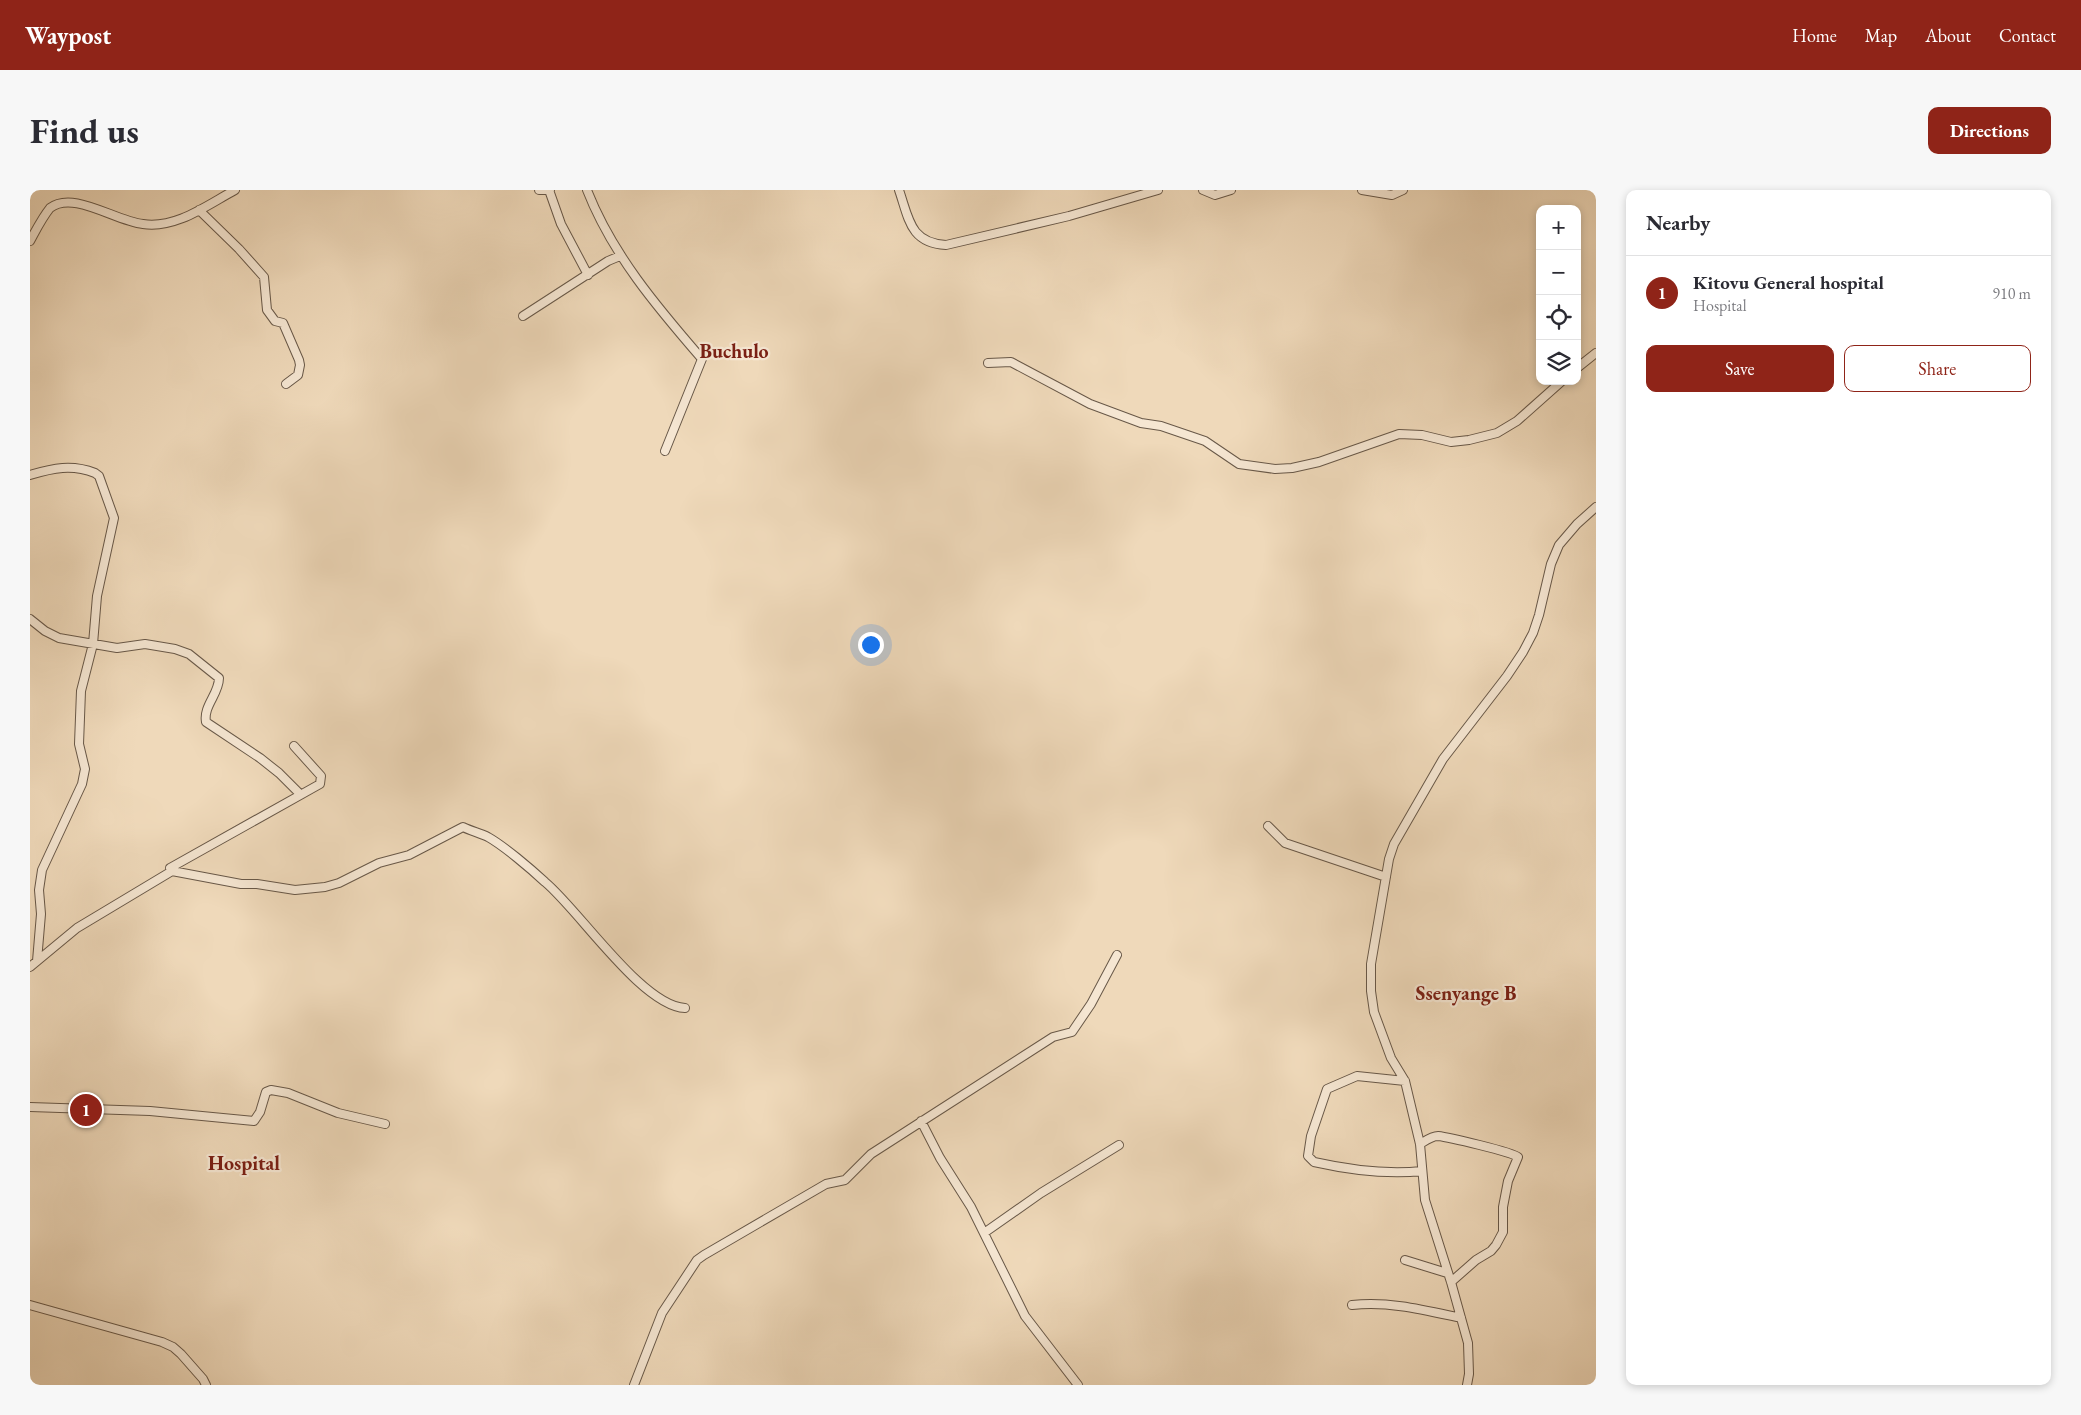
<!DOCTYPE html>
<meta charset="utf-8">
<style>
:root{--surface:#fff;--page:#f7f7f7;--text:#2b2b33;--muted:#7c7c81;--line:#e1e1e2;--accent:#8f2418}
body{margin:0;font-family:"EB Garamond",serif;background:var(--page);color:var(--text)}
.controls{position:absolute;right:15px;top:15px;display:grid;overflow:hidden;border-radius:10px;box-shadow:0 2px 8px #0003}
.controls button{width:45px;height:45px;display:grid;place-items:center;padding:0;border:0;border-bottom:1px solid var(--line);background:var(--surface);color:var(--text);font:25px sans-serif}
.you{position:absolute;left:840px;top:454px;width:18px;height:18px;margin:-12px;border:4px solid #fff;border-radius:50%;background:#1a73e8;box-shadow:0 0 0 8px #1a73e833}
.badge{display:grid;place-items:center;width:32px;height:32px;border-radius:50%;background:var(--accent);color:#fff;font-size:16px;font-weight:700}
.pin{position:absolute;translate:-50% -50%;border:2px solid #fff;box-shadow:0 1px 5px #0006}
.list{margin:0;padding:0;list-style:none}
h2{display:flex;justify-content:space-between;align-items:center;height:65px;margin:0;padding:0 20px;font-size:21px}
h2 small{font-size:16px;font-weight:400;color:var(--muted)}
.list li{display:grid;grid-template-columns:32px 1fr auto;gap:15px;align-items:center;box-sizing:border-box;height:75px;padding:0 20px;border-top:1px solid var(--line)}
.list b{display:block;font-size:19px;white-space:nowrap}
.list p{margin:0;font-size:16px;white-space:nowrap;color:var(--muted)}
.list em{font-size:16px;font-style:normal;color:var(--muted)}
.actions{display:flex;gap:10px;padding:15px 20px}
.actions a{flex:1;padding:11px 0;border:1px solid var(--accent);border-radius:10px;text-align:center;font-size:18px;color:var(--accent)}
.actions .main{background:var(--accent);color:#fff}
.icon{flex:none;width:28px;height:28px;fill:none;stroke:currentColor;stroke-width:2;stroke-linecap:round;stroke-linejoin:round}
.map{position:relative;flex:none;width:1566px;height:1195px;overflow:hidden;border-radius:10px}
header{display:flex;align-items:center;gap:30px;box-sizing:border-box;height:70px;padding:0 25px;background:var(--accent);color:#fff}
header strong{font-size:24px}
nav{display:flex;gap:28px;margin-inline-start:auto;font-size:18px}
.intro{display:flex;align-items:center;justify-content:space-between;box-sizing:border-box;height:120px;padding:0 30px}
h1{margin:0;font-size:35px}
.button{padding:12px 22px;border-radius:10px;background:var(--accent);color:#fff;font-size:18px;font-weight:700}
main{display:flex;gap:30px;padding:0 30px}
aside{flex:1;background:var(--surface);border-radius:10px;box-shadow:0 2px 8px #0003}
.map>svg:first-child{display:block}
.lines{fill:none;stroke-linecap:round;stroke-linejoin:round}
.street-casing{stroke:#685848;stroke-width:10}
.street{stroke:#f5e6d2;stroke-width:8}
.labels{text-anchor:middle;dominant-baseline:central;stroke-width:4.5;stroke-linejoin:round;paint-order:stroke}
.quarter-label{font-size:20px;font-weight:bold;fill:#7a1f14;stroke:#f5e6d2}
</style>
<header>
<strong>Waypost</strong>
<nav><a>Home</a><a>Map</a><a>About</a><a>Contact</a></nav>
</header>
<div class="intro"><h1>Find us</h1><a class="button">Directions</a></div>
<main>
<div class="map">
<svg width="1566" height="1195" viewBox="0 0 1566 1195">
<rect width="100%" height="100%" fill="#efd9ba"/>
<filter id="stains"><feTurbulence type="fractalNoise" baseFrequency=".004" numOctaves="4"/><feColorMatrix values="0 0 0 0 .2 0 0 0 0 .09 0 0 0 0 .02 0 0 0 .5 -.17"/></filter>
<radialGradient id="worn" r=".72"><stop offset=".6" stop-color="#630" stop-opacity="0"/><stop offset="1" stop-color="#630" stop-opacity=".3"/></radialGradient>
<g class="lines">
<defs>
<path id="street" d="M 509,0 L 520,0
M 519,0 L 531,34 L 558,85
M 557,0 C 582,64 627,117 672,169 L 635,261
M 869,0 C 879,29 880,53 916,55 L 1039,26 L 1128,0
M 1173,0 L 1185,5 L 1201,0
M 1332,0 L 1362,5 L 1373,0
M 169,20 L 209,59 L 234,87 L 237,120 L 245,131 L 253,133 L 269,170 L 270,175 L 268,185 L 256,194
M 0,51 C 6,40 12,28 20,18 C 43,0 85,31 113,34 C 146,39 177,15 205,0
M 493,126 L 578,71 L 590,66
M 958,173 L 981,172 L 1060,214 L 1111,233 L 1131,236 L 1175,251 L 1209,274 L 1245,279 L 1262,278 L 1289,272 L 1369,244 L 1392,245 L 1421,252 L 1439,250 L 1467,243 L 1487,231 L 1532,191
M 1547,178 L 1566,163
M 0,285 C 23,278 42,274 65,283 L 69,286 L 84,328 L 67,406 L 63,454 L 51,501 L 49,554 L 55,579 L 52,594 L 12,680 L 9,700 L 11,724 L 7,771
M 0,429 L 15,441 L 29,448 L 87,458 L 115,454 L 145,459 L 159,464 L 189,488 C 189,504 173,516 176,532 L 230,568 L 249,583 L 270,604
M 1238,636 L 1255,653 L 1356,687
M 142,681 L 211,694 L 227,694 L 265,700 L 295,697 L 309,693 L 349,673 L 379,665 L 433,637 C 441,641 450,643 458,647 C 474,656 501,679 515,692 C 549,720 612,816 655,818
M 0,777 L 47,738 L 142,681 L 140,678 L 290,594 L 291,586 L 264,556
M 1375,891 L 1327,886 L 1297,899 L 1281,946 L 1278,966 L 1284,972 C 1320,980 1356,985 1392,981
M 0,917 L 120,921 L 224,931 L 230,922 L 236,902 L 241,900 L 258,903 L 308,923 L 355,934
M 891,931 L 910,968 L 941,1017 L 995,1126 L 1048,1195
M 1390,954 C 1395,951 1402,946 1408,946 C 1418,947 1482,962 1488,967 L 1478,991 L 1473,1017 L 1473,1042 L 1466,1055 L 1461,1061 L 1446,1070 L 1421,1092
M 954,1043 L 1011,1003 L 1089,955
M 1375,1070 L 1417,1083
M 0,1115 L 132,1152 L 143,1157 L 151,1164 L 173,1189 L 176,1195
M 1322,1115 C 1360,1111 1394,1120 1431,1128
M 604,1195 L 632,1123 L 667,1070 L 674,1065 L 796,994 L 815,990 L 841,964 L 1023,847 L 1042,842 L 1061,814 L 1087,765
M 1437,1195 L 1439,1184 L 1438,1153 L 1421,1092 L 1395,1010 L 1390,954 L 1375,891 L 1361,868 L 1344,822 L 1341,801 L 1341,774 L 1359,669 L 1364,654 L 1413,569 L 1477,486 L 1493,462 L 1503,443 L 1509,425 L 1521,374 L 1529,355 L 1547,334 L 1566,317"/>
</defs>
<use href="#street" class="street-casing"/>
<use href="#street" class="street"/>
</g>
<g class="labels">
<g class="quarter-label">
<text x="704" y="161">Buchulo</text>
<text x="1436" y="803">Ssenyange B</text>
<text x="214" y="973">Hospital</text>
</g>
</g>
<rect width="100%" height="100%" filter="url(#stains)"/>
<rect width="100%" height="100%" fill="url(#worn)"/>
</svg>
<div class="controls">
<button>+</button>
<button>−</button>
<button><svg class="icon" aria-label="locate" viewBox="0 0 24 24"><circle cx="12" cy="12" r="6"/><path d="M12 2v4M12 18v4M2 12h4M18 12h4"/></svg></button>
<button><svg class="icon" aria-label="layers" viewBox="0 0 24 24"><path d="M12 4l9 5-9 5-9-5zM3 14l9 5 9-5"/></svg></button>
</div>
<div class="you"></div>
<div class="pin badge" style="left:56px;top:920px">1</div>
</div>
<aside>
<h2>Nearby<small></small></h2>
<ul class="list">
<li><span class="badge">1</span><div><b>Kitovu General hospital</b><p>Hospital</p></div><em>910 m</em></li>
</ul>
<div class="actions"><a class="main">Save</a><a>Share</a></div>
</aside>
</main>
